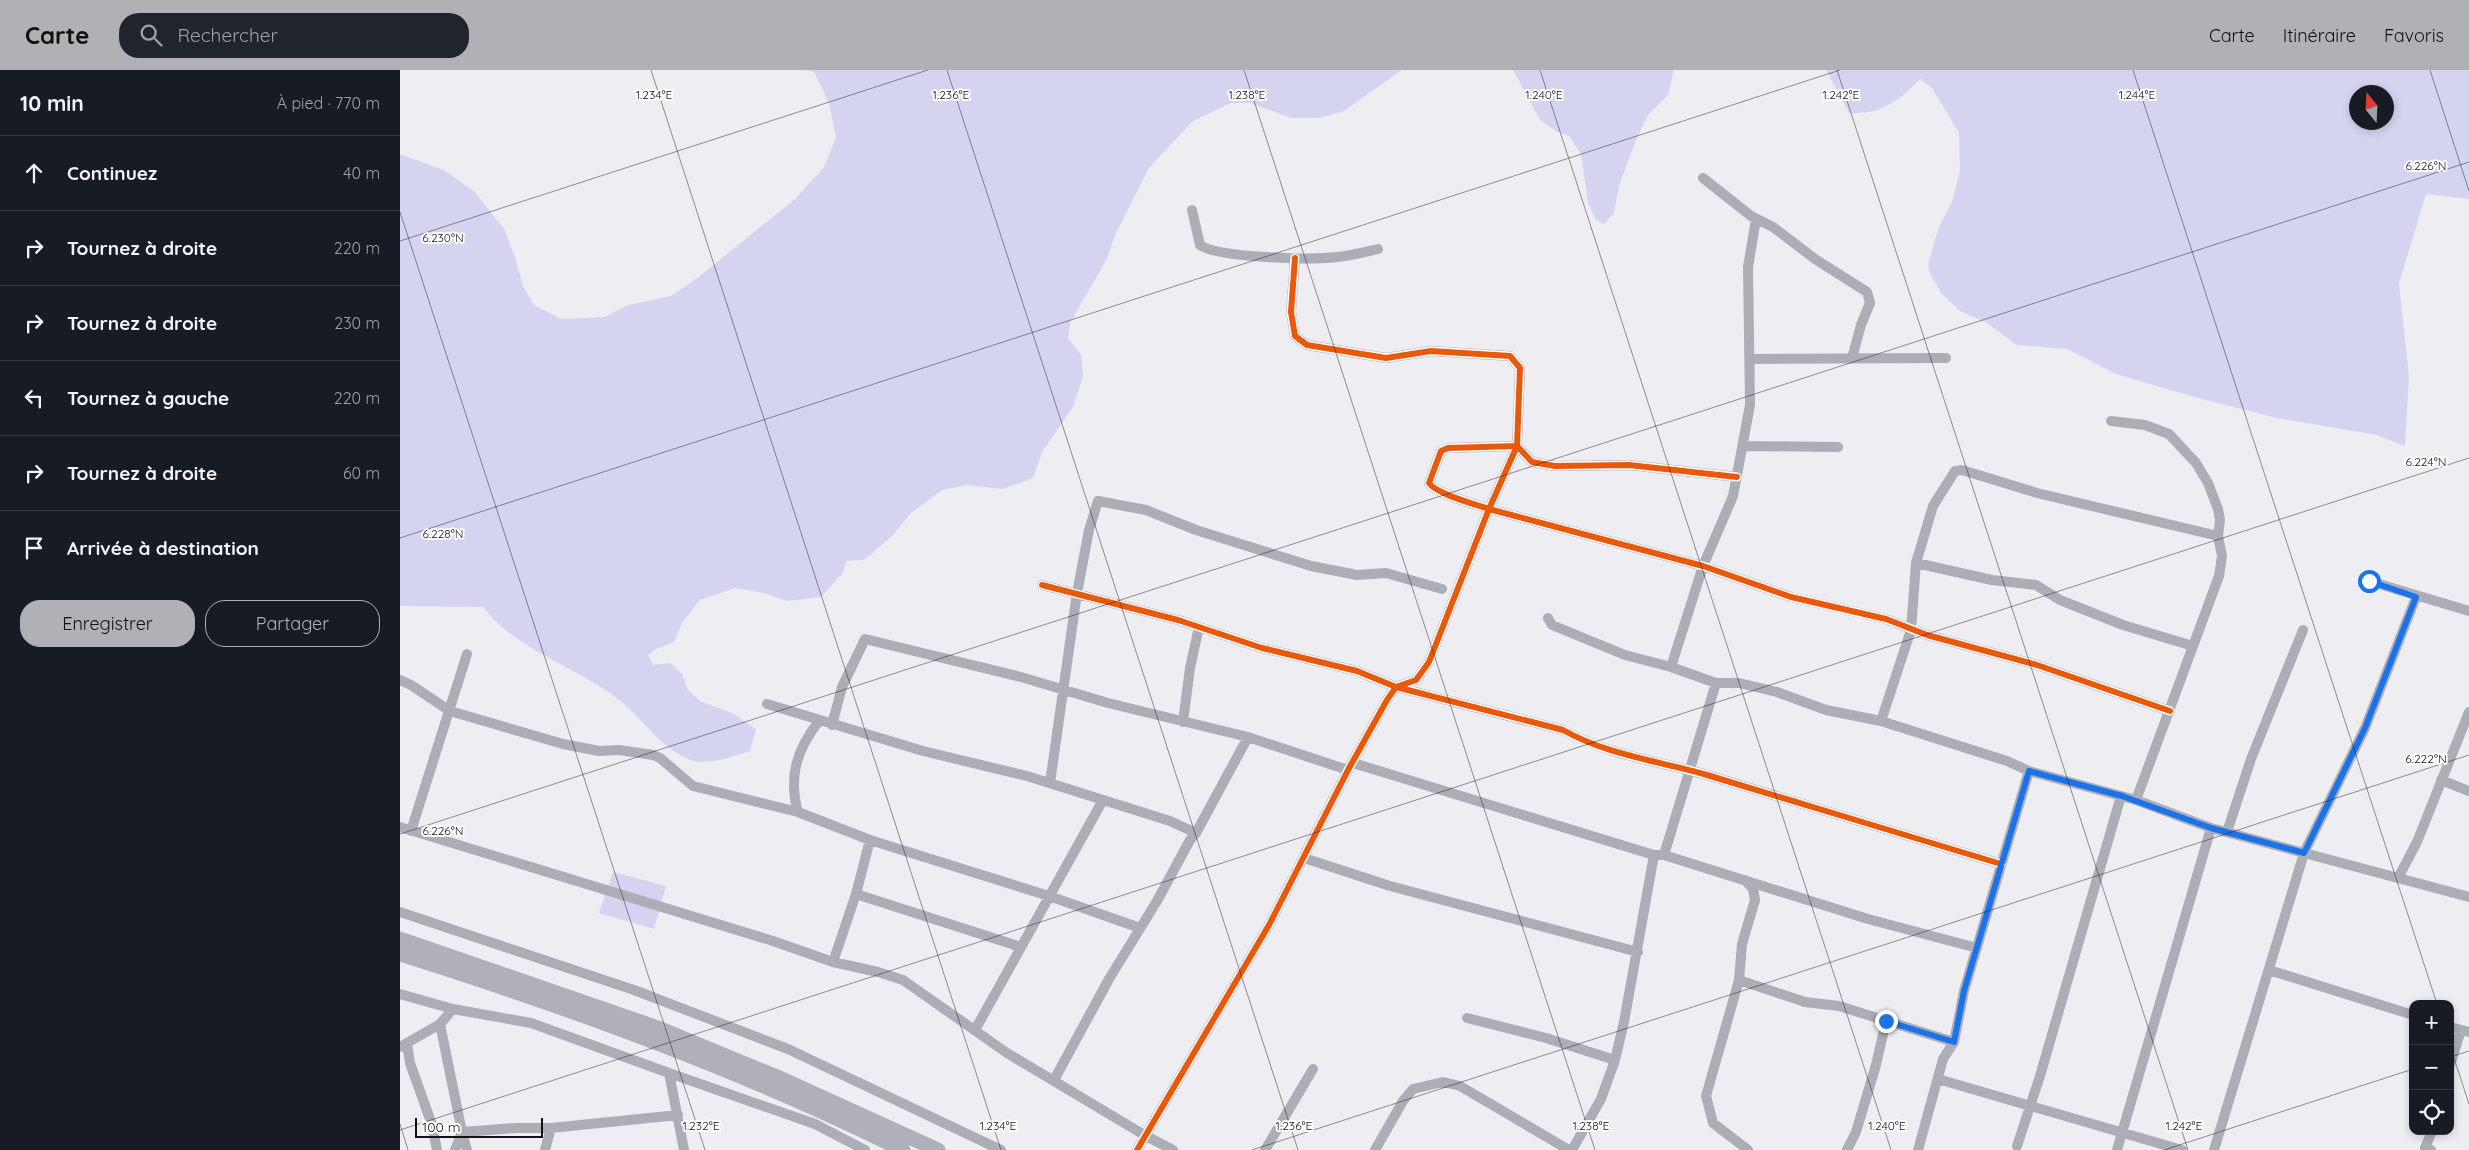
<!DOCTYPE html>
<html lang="fr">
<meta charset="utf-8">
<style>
:root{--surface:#171b24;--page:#20242c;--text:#f1f3f6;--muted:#9ea1a6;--line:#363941;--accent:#b0b1b4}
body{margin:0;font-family:Quicksand,sans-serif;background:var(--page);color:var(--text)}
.controls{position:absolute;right:15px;bottom:15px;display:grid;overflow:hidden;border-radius:10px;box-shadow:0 2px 8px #0003}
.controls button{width:45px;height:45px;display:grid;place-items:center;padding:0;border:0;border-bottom:1px solid var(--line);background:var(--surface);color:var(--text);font:25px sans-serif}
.compass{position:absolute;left:1949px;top:15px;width:45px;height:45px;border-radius:50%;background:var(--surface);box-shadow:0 2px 8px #0003;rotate:342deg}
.scale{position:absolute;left:15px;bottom:12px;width:128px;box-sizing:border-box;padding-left:5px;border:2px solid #131316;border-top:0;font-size:14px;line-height:18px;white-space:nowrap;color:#131316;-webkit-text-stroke:4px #fff;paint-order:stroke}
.stop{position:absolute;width:15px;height:15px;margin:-11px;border:4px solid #1a73e8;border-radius:50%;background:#fff}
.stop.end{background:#1a73e8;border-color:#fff;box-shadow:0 1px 5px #0008}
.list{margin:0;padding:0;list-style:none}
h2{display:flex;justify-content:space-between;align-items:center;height:65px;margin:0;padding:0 20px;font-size:21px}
h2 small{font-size:16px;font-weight:400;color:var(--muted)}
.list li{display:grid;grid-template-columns:32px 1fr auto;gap:15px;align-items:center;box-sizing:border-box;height:75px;padding:0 20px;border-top:1px solid var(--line)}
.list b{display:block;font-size:19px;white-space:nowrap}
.list em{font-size:16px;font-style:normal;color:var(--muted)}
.actions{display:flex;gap:10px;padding:15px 20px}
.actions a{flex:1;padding:11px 0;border:1px solid var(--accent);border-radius:20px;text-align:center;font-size:18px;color:var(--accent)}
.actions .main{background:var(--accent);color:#111}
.icon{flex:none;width:28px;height:28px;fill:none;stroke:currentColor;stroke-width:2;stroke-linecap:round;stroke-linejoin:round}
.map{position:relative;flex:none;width:2069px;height:1080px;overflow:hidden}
header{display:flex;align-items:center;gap:30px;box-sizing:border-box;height:70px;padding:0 25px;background:var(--accent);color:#111}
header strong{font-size:24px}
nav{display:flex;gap:28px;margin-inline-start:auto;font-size:18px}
.search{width:350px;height:45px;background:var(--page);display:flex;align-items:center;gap:12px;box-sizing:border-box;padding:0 18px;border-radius:20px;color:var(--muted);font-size:19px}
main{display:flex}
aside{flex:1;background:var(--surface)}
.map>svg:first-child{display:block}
.green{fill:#d4d4f1;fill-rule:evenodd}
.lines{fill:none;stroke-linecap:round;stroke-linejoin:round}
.street{stroke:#adadb7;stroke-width:10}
.primary{stroke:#b0b0bb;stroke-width:15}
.cycleway-casing{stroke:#fff;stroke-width:9}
.cycleway{stroke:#e8590c;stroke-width:6}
.route{stroke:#1a73e8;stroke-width:6}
.ticks{fill:none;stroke:#131316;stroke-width:1;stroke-opacity:0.45}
.ticks-label{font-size:12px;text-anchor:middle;fill:#131316;stroke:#fff;stroke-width:4;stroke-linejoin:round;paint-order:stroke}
</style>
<header>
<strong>Carte</strong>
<div class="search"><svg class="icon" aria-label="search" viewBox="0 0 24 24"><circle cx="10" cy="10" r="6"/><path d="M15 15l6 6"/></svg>Rechercher</div>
<nav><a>Carte</a><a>Itinéraire</a><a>Favoris</a></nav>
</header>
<main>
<aside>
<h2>10 min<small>À pied · 770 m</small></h2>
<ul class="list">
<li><svg class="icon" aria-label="ahead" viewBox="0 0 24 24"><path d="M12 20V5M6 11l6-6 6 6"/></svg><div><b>Continuez</b></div><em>40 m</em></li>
<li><svg class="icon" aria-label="right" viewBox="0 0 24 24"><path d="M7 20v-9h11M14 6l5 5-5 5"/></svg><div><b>Tournez à droite</b></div><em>220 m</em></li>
<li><svg class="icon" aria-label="right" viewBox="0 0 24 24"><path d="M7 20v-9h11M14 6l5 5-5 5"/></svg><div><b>Tournez à droite</b></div><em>230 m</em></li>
<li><svg class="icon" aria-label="left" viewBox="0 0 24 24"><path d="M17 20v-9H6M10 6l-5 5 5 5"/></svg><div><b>Tournez à gauche</b></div><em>220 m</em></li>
<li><svg class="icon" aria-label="right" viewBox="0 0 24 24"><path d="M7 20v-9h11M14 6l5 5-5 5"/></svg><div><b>Tournez à droite</b></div><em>60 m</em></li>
<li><svg class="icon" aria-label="arrive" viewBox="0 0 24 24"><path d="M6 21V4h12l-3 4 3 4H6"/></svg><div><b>Arrivée à destination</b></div></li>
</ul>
<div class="actions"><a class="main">Enregistrer</a><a>Partager</a></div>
</aside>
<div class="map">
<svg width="2069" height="1080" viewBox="0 0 2069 1080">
<rect width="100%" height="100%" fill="#eeeef2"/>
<path class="green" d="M 405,0 L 1002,0 L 944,41 L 919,48 L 891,48 L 850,33 L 831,33 L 793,51 L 749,98 L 715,165 L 707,189 L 670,253 L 668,268 L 681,285 L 683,306 L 673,337 L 642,382 L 633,408 L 603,419 L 567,415 L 542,420 L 511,443 L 492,466 L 464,490 L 447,491 L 442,504 L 421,527 L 387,531 L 364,523 L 335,518 L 300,530 L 282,553 L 274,572 L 256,579 L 248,585 L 253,595 L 270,593 L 282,604 L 288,620 L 300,631 L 332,643 L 356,659 L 350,681 C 335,686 306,696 291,690 C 263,680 245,652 224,634 C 181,597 118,583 83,537 L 0,536 L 0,84 L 44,100 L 75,122 L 104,159 L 115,187 L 123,216 L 134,235 L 161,249 L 204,247 L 229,235 L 271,226 L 296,209 L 395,129 L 424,97 L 436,67 L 429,33 L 414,2 Z
M 1113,0 L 1274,0 L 1268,25 L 1248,45 L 1238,65 L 1219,116 L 1214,143 L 1204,154 L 1196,150 L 1188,133 L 1181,84 L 1169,66 L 1156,61 L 1140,50 Z
M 1426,0 L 2069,0 L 2069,129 L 2026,124 L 1999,214 L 2009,306 L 2005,376 L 1976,365 L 1877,348 L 1798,328 L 1716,304 L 1667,279 L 1617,275 L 1587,253 L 1560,241 L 1541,223 L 1530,204 L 1528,194 L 1539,157 L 1552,132 L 1560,101 L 1559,63 L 1532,18 L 1520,9 C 1499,31 1481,45 1449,43 ZM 1986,22 L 1986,52 L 1956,52 L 1956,22 Z
M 213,802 L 266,816 L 254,859 L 199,843 Z"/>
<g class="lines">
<path class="street" d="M 1303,108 L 1351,146 L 1373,157 L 1415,189 L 1467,222 L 1470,233 L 1461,255 L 1452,288
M 792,140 L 800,175 C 818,188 912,190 937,187 C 951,186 965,182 978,179
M 1351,289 L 1546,288
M 1711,351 L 1745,355 L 1769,364 L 1796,393 L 1808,413 L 1818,439 L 1820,450 L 1818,466 L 1822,486 L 1819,506 L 1736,730
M 1343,376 L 1438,377
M 1337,407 L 1229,395 L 1155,396 L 1132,392 L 1117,376 L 1048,378 L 1041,381 L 1029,413 C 1036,424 1075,434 1089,439 L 1303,496 L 1391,527 L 1486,549 L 1527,565 L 1637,595 L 1770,641
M 1516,493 L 1592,510 L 1636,515 L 1660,530 L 1723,555 L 1793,576
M 1969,511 L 2069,541
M 642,515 L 778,550 L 862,578 L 957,601 L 996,617 L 1163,660 C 1207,685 1259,691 1307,705 C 1405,734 1503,765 1601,794
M 1148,548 L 1152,555 L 1225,585 L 1271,597 L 1316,613 L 1339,613 L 1377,622 L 1426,640 L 1481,651 L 1607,691 L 1629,701 L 1736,730 L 1811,758 L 2069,827
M 1271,597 L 1303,496 L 1333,426 L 1350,335 L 1348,197 L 1356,149
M 0,610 L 11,615 L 50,641 L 163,674 L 199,681 L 219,680 L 253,685 L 260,688 L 293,716 L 398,742 L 470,770 L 649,826 L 740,858
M 367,634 L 523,681 L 627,706 L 770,751 L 796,763
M 1481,651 L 1511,560 L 1516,493 L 1533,436 L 1555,401 L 1562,400 L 1637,423 L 1818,466
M 783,652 L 790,598 L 799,557
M 432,655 L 442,617 L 465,569 L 621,607 L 708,633 L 848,667 L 948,700
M 953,693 L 1254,785
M 2041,710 L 2069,721
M 650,713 L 677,523 L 689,460 L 698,431 L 746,440 L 796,460 L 911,496 L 957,505 L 986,503 L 1042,519
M 398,742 C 388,707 397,679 419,651
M 0,757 L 373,871 L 433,892 L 478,902 L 503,910 L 607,983 L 746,1066 L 773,1080
M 11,761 L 67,584
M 1827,762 L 1851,689 L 1903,560
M 1264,785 L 1468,849 L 1577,878
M 904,788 L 990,816 L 1238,882
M 1998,808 L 2017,772 L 2069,642
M 1345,810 L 1353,819 L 1355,830 L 1342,874 L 1339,910 L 1306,1026 L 1313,1053 L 1348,1080
M 456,824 L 621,877
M 0,842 L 234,920 L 388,979 L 601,1080
M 433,892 L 456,824 L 470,770
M 1869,900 L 2013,945
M 1339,910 L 1405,932 L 1439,936 L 1554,972
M 0,924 L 53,939
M 1067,948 L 1146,968 L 1215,990
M 40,954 L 62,1062 L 55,1080
M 2050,957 L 2069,962
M 575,960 L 703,730
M 7,974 L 10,993 L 32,1055 L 37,1080
M 0,977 L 40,954 L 53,939 L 131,953 L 269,1003
M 2050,995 L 2061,960
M 1538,1009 L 1782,1080
M 654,1010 L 709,909 L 757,831 L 790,770 L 796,763 L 848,667
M 1617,1076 L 1640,1006 L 1721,726
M 67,1080 L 62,1062 L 115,1058 L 151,1058
M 145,1080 L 151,1058 L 278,1045
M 284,1080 L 269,1003 L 415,1054 L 465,1080
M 737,1080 L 869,855 L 948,700 L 987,630 L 996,617 L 1016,610 L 1029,592 L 1089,439 L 1117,376 L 1120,298 L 1110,286 L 1031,281 L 986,288 L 907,275 L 895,266 L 891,242 L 895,188
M 865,1080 L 913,999
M 975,1080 L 1003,1031 L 1013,1019 L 1043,1012 L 1060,1016 L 1169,1080
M 1172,1080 L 1201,1029 L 1215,990 L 1224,952 L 1254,785 L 1264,785 L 1316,613
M 1447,1080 L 1456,1062 L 1476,995 L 1486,951
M 1518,1080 L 1543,989 L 1554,972 L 1564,921 L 1629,701
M 1717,1080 L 1811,758
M 1814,1080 L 1904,783 L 1965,658 L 2016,527
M 2031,1080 L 2025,1078 L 2032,1061"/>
<path class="primary" d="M 0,869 L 258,958 L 384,1010 L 538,1080
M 0,884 C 171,938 342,1000 503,1080"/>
<defs>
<path id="cycleway" d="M 1337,407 L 1229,395 L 1155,396 L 1132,392 L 1117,376 L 1048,378 L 1041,381 L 1029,413 C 1036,424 1075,434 1089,439 L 1303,496 L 1391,527 L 1486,549 L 1527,565 L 1637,595 L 1770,641
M 642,515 L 778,550 L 862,578 L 957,601 L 996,617 L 1163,660 C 1207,685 1259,691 1307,705 C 1405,734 1503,765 1601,794
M 737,1080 L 869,855 L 948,700 L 987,630 L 996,617 L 1016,610 L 1029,592 L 1089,439 L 1117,376 L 1120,298 L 1110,286 L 1031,281 L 986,288 L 907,275 L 895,266 L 891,242 L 895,188"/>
</defs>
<use href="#cycleway" class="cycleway-casing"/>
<use href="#cycleway" class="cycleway"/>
</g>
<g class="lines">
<path class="route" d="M 1486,951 L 1554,972 L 1564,921 L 1629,701 L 1722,726 L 1811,758 L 1904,783 L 1965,658 L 2016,527 L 1969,511"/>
</g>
<path class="ticks" d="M 251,0 L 601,1080M 547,0 L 898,1080M 844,0 L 1195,1080M 1140,0 L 1491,1080M 1437,0 L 1788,1080M 1733,0 L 2037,934M 2030,0 L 2069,121M 0,142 L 305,1080M 0,171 L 528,0M 0,468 L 1440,0M 0,764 L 2069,92M 2050,976 L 2069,1034M 2050,987 L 2069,981M 0,1054 L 8,1080M 0,1060 L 2069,388M 852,1080 L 2069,685M 1764,1080 L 2013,999"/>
<g class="ticks-label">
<text x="254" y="29">1.234°E</text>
<text x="551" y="29">1.236°E</text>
<text x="847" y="29">1.238°E</text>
<text x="1144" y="29">1.240°E</text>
<text x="1441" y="29">1.242°E</text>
<text x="1737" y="29">1.244°E</text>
<text x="2026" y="100">6.226°N</text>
<text x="43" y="172">6.230°N</text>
<text x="2026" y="396">6.224°N</text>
<text x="43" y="468">6.228°N</text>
<text x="2026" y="693">6.222°N</text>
<text x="43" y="765">6.226°N</text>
<text x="301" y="1060">1.232°E</text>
<text x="598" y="1060">1.234°E</text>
<text x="894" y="1060">1.236°E</text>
<text x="1191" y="1060">1.238°E</text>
<text x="1487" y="1060">1.240°E</text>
<text x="1784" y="1060">1.242°E</text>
</g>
</svg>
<div class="controls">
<button>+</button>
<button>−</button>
<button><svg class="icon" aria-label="locate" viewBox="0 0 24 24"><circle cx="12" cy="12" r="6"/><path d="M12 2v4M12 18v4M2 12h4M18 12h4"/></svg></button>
</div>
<svg class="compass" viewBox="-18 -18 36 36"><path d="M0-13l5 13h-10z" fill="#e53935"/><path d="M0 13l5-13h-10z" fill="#9ea1a6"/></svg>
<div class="scale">100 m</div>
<div class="stop" style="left:1969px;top:511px"></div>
<div class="stop end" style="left:1486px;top:951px"></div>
</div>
</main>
